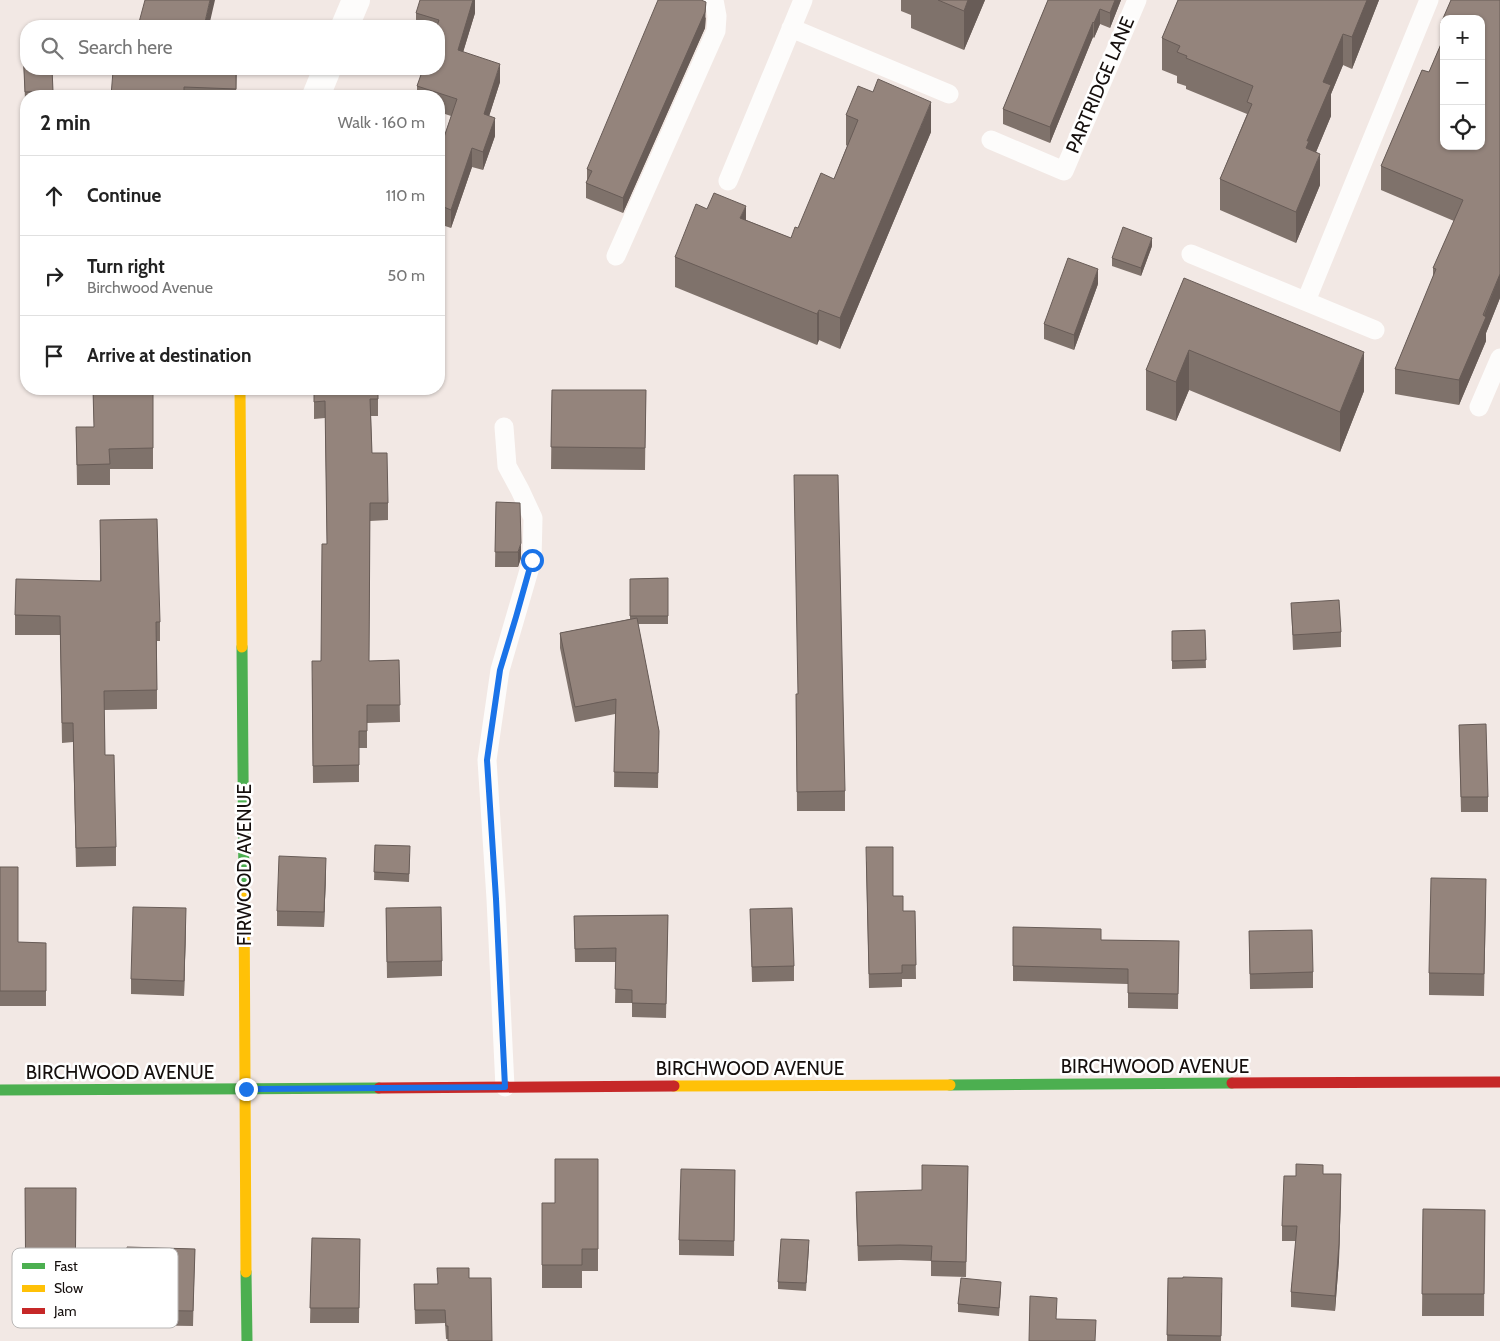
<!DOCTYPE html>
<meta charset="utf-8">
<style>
:root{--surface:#fff;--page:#f2f2f2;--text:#222;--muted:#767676;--line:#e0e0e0}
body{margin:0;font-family:Cabin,sans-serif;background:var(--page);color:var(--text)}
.controls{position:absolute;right:15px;top:15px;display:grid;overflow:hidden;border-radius:10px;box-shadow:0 1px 4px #0004}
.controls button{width:45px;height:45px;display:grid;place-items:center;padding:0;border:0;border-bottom:1px solid var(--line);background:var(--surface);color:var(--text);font:25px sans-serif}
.stop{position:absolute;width:15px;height:15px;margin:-11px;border:4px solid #1a73e8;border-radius:50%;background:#fff}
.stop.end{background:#1a73e8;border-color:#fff;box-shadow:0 1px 5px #0008}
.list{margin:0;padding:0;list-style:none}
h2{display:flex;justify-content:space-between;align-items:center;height:65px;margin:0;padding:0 20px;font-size:21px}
h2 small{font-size:16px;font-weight:400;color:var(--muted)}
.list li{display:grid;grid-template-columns:32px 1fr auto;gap:15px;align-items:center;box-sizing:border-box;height:80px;padding:0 20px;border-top:1px solid var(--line)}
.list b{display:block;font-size:19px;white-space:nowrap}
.list p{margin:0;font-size:16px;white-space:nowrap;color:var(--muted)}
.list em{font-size:16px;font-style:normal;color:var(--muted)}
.icon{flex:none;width:28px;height:28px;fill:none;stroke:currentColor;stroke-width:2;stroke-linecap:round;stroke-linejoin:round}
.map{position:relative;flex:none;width:1500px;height:1341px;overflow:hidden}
.search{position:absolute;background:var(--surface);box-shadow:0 1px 4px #0004;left:20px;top:20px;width:425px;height:55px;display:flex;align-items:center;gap:12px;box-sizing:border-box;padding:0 18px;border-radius:20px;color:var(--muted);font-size:19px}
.panel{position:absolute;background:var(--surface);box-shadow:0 1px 4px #0004;left:20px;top:90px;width:425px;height:305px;border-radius:20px}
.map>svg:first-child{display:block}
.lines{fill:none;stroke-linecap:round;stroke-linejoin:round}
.lane{stroke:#fdfcfb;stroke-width:19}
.street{stroke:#fdfcfb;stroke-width:28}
.fast{stroke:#4caf50;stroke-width:11}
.slow{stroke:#ffc107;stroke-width:11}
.jam{stroke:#c62828;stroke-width:11}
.wall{fill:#7f726b;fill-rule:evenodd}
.shaded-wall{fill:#685c57}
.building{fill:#94847c;stroke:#685c57}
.route{stroke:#1a73e8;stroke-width:6}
.labels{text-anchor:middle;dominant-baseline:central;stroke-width:5;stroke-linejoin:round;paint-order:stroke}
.street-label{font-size:19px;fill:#150f0d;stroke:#fff}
.key{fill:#fff;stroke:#b9b7b6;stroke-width:1}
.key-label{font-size:14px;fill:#150f0d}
</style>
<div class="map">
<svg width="1500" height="1341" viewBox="0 0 1500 1341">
<rect width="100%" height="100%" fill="#f2e8e4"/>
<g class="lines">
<path class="lane" d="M 791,28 L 949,94
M 991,140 L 1064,171 L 1137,0
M 728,181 L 803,0
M 1191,254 L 1375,330
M 616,256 L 716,31 L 717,16 L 714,0
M 1306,301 L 1429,0
M 1479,407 L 1500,358
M 504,427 L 507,466 L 520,490 L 533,518 L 532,560 L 500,670 L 487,760 L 496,899 L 505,1087"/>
<path class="street" d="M 345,26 L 356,0
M 316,96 L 327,69"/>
<path class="fast" d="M 242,647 L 244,890
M 950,1085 L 1232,1083
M 0,1090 L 379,1088
M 246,1272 L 247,1341"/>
<path class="slow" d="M 240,389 L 242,647
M 244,890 L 246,1272
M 674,1086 L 950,1085"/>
<path class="jam" d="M 1232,1083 L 1500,1082
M 379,1088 L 674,1086"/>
</g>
<path class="wall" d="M 475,0 L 475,13 L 463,52 L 500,82 L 489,116 L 495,136 L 483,170 L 472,167 L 451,228 L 439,224 L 439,152 L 451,116 L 439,112 L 439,96 L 417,96 L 417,86 L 439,26 L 416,26 L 416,13 Z
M 901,0 L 985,0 L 964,50 L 911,28 L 911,15 L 901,11 Z
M 1048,0 L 1121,0 L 1110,28 L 1100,24 L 1094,38 L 1093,37 L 1050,143 L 1003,124 L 1003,109 Z
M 1178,0 L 1379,0 L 1352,69 L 1343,65 L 1331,94 L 1331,116 L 1316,152 L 1320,185 L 1296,243 L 1220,210 L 1220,179 L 1247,114 L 1186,89 L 1186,86 L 1177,83 L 1177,76 L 1162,70 L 1162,38 Z
M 1451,0 L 1500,0 L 1500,298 L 1486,333 L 1486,341 L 1459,405 L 1395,394 L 1395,369 L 1433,277 L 1433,268 L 1454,221 L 1381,190 L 1381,166 L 1422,70 L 1429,72 L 1441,44 L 1441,23 ZM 1444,19 L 1481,19 L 1481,146 L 1444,146 Z
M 706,17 L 705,28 L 623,213 L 586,198 L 586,183 L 587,180 L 587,169 Z
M 23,49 L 52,69 L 53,96 L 26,96 L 26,100 L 25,100 Z
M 237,69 L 236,96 L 111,96 L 137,73 Z
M 846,115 L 931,132 L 840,349 L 819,340 L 817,345 L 675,287 L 675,257 L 707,209 L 746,220 L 791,238 L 834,179 L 847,146 L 846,145 Z
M 1152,246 L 1141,276 L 1112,266 L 1112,258 Z
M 1184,278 L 1364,391 L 1340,452 L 1189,390 L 1176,421 L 1146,410 L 1146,370 Z
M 1098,284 L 1074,350 L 1044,339 L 1044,324 Z
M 93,389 L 153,389 L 153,469 L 110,469 L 110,485 L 77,485 L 76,427 L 94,427 Z
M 314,389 L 378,389 L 378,416 L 371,416 L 372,453 L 388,503 L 388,520 L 370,521 L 369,661 L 399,660 L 400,722 L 367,723 L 367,748 L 359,748 L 359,782 L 313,783 L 312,679 L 321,661 L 327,544 L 325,418 L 314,419 Z
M 552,390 L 646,390 L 645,470 L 551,469 Z
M 496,502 L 521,558 L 518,567 L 495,567 Z
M 100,520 L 160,622 L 160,641 L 157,641 L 157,709 L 104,710 L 105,755 L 116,847 L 116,866 L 76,867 L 73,742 L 62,743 L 60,635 L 15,635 L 15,615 L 100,581 Z
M 668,578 L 668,624 L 638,624 L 659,731 L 658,788 L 614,787 L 615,714 L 575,722 L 560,648 L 560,633 L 630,619 L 630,579 Z
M 1291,603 L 1341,632 L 1341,647 L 1293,650 Z
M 1205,630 L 1206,668 L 1172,669 L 1172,631 Z
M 796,694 L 845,791 L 845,811 L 797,811 Z
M 1459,725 L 1488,797 L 1488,812 L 1461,812 Z
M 375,845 L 410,854 L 409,882 L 374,880 Z
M 866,861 L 893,896 L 903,911 L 915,911 L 916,979 L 902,979 L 902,987 L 869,988 Z
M 0,867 L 18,942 L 46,943 L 46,1006 L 0,1006 Z
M 326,873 L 324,927 L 277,926 L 277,911 Z
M 1486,901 L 1484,996 L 1429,995 L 1429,973 Z
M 386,908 L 442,961 L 442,976 L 387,978 Z
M 750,909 L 794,966 L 794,981 L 752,982 Z
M 668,915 L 666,1018 L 632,1017 L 632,1003 L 615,1003 L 616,962 L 575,962 L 574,916 Z
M 186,924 L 184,996 L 131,994 L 131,979 Z
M 1013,927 L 1101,940 L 1179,941 L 1178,1009 L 1128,1008 L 1128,984 L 1013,981 Z
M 1249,931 L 1313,972 L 1313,988 L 1250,989 Z
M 598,1159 L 598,1271 L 582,1271 L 582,1288 L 542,1288 L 542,1203 L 555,1203 Z
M 968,1166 L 966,1277 L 931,1276 L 931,1261 L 900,1260 L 858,1261 L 856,1207 L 922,1190 Z
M 735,1170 L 734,1256 L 679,1255 L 679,1240 Z
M 1323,1174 L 1341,1190 L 1339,1260 L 1335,1311 L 1291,1307 L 1291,1292 L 1296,1241 L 1282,1241 L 1282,1226 L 1296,1176 Z
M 25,1188 L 76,1188 L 75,1327 L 26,1327 Z
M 1423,1209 L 1485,1210 L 1484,1316 L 1422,1316 Z
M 312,1238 L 360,1239 L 359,1323 L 310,1323 Z
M 127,1247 L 195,1249 L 193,1326 L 126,1325 Z
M 809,1248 L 806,1291 L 778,1289 L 778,1282 Z
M 469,1268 L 448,1339 L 446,1339 L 445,1323 L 415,1324 L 414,1284 L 437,1284 Z
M 1168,1278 L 1222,1293 L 1221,1341 L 1167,1341 Z
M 1001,1289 L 999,1316 L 958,1312 L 958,1304 Z"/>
<path class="shaded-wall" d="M 210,0 L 215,0 L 209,26 L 205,22 Z
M 473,0 L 475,0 L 475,13 L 458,69 L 458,50 Z
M 968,0 L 985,0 L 964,50 L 964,11 Z
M 1115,0 L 1121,0 L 1110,28 L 1110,13 Z
M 1367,0 L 1379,0 L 1352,69 L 1352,37 Z
M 706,2 L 705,28 L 623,213 L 623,198 Z
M 1100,9 L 1100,24 L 1094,38 L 1094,23 Z
M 1093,22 L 1093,37 L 1050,143 L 1050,127 Z
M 1343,34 L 1343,65 L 1331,94 L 1331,116 L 1309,169 L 1306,148 L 1307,141 L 1323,82 Z
M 500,64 L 500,82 L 484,132 L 484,114 Z
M 931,102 L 931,132 L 840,349 L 840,318 Z
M 495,118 L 495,136 L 483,170 L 483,152 Z
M 472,148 L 472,167 L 451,228 L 451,210 Z
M 1320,154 L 1320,185 L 1296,243 L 1296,212 Z
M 746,206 L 746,236 L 740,218 Z
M 1152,238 L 1152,246 L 1141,276 L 1141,268 Z
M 1098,269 L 1098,284 L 1074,350 L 1074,335 Z
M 1500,274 L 1500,298 L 1486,333 L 1486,341 L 1459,405 L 1459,380 Z
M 819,310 L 819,340 L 817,345 L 817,314 Z
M 1189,350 L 1189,390 L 1176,421 L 1176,382 Z
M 1364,352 L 1364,391 L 1340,452 L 1340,412 Z
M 521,543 L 521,558 L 518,567 L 518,552 Z
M 326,858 L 326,873 L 324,927 L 324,912 Z
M 186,908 L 186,924 L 184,996 L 184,981 Z
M 1341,1190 L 1339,1260 L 1335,1311 L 1335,1296 Z"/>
<path class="building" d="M 145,0 L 210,0 L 205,22 L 238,22 L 237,26 L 138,26 Z
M 420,0 L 473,0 L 458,50 L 500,64 L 484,114 L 495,118 L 483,152 L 472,148 L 451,210 L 439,205 L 439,152 L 457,99 L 417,86 L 423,69 L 439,69 L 439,26 L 437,26 L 439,20 L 416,13 Z
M 658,0 L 701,0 L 706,2 L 705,12 L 623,198 L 586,183 L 592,171 L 587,169 Z
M 938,0 L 968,0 L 964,11 Z
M 1048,0 L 1115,0 L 1110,13 L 1100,9 L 1094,23 L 1093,22 L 1050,127 L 1003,109 Z
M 1178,0 L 1367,0 L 1352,37 L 1343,34 L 1323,82 L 1331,85 L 1307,141 L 1309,141 L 1306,148 L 1320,154 L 1296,212 L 1220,179 L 1252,104 L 1247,102 L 1253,86 L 1186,58 L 1187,56 L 1177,52 L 1180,46 L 1162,38 Z
M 1451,0 L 1500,0 L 1500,274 L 1483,315 L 1486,317 L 1459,380 L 1395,369 L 1436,269 L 1433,268 L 1463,200 L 1381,166 L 1422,70 L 1429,72 L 1444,37 L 1444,146 L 1481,146 L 1481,19 L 1444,19 L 1444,25 L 1441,23 Z
M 23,49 L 26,49 L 26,69 L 52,69 L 53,91 L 25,92 Z
M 137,69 L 236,69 L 236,89 L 184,87 L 184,96 L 111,96 L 113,71 L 137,73 Z
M 878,79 L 931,102 L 840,318 L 819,310 L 817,314 L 675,257 L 696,204 L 707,209 L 714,193 L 746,206 L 740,218 L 791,238 L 795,227 L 798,228 L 821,173 L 834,179 L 858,120 L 846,115 L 858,86 L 873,92 Z
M 1123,227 L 1152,238 L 1141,268 L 1112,258 Z
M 1068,258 L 1098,269 L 1074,335 L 1044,324 Z
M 1184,278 L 1364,352 L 1340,412 L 1189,350 L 1176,382 L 1146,370 Z
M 93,389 L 153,389 L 153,448 L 109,449 L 110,464 L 77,465 L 76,427 L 94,427 Z
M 314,389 L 378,389 L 378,399 L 370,399 L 372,453 L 387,453 L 388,503 L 370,503 L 369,661 L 399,660 L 400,705 L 367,705 L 367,731 L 359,731 L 359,765 L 313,766 L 312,661 L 321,661 L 322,544 L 327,544 L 325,401 L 314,402 Z
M 552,390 L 646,390 L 645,448 L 551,447 Z
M 794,475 L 838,475 L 845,791 L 797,792 L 796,694 L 798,694 Z
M 496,502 L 520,503 L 521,543 L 518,552 L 495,552 Z
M 157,519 L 160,622 L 156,622 L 157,690 L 104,691 L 105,755 L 114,755 L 116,847 L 76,848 L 73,723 L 62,723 L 60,616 L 15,615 L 16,579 L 101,581 L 100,520 Z
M 668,578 L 668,616 L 630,616 L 630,579 Z
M 1339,600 L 1341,632 L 1293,635 L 1291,603 Z
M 637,618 L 659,731 L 658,773 L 614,772 L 616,699 L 575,707 L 560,633 Z
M 1205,630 L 1206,660 L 1172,661 L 1172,631 Z
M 1486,724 L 1488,797 L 1461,797 L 1459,725 Z
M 375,845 L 410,846 L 409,874 L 374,872 Z
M 866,847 L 893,847 L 893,896 L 903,896 L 903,911 L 915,911 L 916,965 L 902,965 L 902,973 L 869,974 Z
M 279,856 L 326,858 L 324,912 L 277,911 Z
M 0,867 L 18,867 L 18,942 L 46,943 L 46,991 L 0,991 Z
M 1431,878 L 1486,879 L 1484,974 L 1429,973 Z
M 133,907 L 186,908 L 184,981 L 131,979 Z
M 441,907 L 442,961 L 387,962 L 386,908 Z
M 792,908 L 794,966 L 752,967 L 750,909 Z
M 668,915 L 666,1004 L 632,1003 L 632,990 L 615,989 L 616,948 L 575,949 L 574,916 Z
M 1013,927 L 1101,929 L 1101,940 L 1179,941 L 1178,994 L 1128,993 L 1128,969 L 1013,966 Z
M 1312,930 L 1313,972 L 1250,974 L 1249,931 Z
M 555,1159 L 598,1159 L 598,1249 L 582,1249 L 582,1265 L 542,1265 L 542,1203 L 555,1203 Z
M 1296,1164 L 1323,1165 L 1323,1174 L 1341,1174 L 1339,1244 L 1335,1296 L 1291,1292 L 1297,1226 L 1282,1226 L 1284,1176 L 1296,1176 Z
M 922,1165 L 968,1166 L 966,1262 L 931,1261 L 932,1246 L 900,1245 L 858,1246 L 856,1192 L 922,1190 Z
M 681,1169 L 735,1170 L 734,1241 L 679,1240 Z
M 25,1188 L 76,1188 L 75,1312 L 26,1312 Z
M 1423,1209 L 1485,1210 L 1484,1294 L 1422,1294 Z
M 312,1238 L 360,1239 L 359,1308 L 310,1308 Z
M 781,1239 L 809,1240 L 806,1283 L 778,1282 Z
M 127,1247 L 195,1249 L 193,1311 L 126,1310 Z
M 437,1268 L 469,1268 L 469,1278 L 491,1278 L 492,1341 L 448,1341 L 448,1326 L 446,1326 L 445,1310 L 415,1310 L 414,1284 L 438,1284 Z
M 1183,1277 L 1222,1278 L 1221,1336 L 1167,1335 L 1168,1278 L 1183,1278 Z
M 961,1278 L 1001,1282 L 999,1308 L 958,1304 Z
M 1030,1296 L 1057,1298 L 1056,1319 L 1096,1320 L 1095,1341 L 1029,1341 Z"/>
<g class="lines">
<path class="route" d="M 246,1089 L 505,1087 L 496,899 L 487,760 L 500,670 L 516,617 L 532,560"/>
</g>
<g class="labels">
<g class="street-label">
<text transform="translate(1100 85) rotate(-67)">PARTRIDGE LANE</text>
<text transform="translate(244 865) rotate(-90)">FIRWOOD AVENUE</text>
<text x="1155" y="1066">BIRCHWOOD AVENUE</text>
<text x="750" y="1068">BIRCHWOOD AVENUE</text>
<text x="120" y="1072">BIRCHWOOD AVENUE</text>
</g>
</g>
<rect x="12" y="1248" width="166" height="80" rx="8" class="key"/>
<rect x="22" y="1263" width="23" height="6" fill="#4caf50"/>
<rect x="22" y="1285" width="23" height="7" fill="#ffc107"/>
<rect x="22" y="1308" width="23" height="6" fill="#c62828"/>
<g class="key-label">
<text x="54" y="1271">Fast</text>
<text x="54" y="1293">Slow</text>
<text x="54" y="1316">Jam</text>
</g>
</svg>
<div class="controls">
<button>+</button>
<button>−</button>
<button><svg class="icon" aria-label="locate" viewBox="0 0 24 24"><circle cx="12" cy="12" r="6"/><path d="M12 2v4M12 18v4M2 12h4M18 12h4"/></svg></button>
</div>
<div class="stop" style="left:532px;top:560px"></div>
<div class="stop end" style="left:246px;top:1089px"></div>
<div class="search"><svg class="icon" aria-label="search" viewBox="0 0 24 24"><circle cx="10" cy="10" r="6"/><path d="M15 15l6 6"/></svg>Search here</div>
<section class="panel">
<h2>2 min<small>Walk · 160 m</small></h2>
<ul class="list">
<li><svg class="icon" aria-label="ahead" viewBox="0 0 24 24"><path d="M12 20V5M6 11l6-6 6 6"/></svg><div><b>Continue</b></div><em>110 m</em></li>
<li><svg class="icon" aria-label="right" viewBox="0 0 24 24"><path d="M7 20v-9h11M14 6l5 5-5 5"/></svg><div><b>Turn right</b><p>Birchwood Avenue</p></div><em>50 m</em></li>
<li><svg class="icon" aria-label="arrive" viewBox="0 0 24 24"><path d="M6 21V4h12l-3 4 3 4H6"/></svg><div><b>Arrive at destination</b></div></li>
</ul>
</section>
</div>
